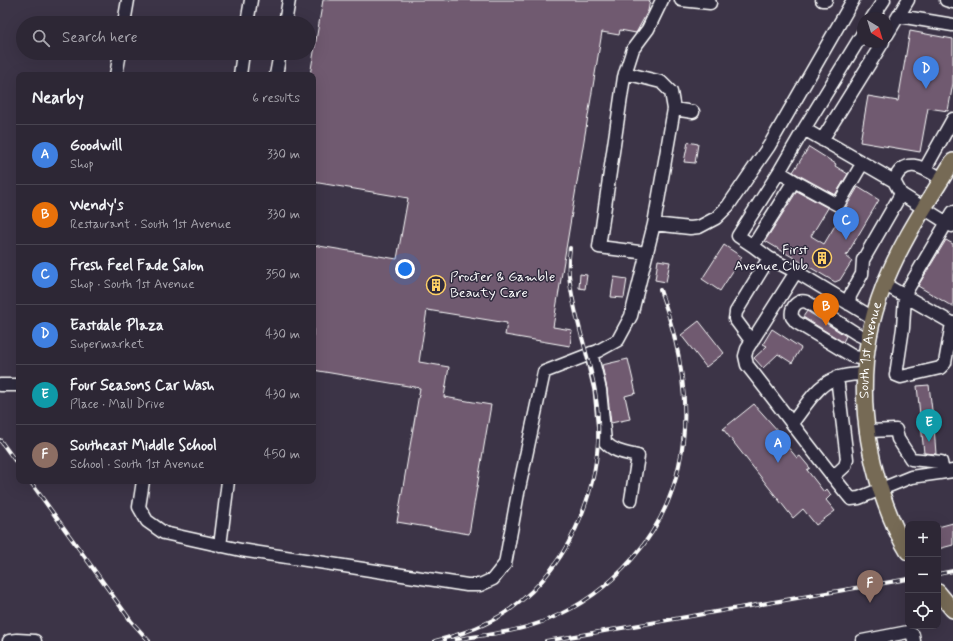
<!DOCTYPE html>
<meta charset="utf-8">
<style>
:root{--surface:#2d2735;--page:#393341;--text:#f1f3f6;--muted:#a7a5ad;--line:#484450;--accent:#8c9099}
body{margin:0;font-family:Mynerve,sans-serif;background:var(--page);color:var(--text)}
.controls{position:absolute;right:12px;bottom:12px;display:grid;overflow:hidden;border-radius:8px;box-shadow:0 4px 16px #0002}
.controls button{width:36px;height:36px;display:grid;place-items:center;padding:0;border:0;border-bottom:1px solid var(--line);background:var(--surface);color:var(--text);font:20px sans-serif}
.compass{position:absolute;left:857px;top:12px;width:36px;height:36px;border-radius:50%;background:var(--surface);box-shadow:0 4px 16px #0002;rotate:142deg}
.you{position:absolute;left:405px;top:269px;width:14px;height:14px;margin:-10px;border:3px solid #fff;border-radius:50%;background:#1a73e8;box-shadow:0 0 0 6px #1a73e833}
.badge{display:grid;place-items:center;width:26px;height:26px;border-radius:50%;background:var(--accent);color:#fff;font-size:13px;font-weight:700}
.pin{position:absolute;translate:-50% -33px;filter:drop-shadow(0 1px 2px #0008)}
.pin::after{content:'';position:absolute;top:21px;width:14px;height:12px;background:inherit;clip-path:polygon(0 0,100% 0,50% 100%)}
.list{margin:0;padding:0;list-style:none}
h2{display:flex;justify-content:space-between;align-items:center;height:52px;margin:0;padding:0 16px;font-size:17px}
h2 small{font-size:13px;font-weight:400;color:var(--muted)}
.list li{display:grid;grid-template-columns:26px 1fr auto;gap:12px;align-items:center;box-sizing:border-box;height:60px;padding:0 16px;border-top:1px solid var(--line)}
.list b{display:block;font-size:15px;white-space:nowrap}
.list p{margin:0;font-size:13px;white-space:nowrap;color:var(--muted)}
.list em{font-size:13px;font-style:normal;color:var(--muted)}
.icon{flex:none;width:22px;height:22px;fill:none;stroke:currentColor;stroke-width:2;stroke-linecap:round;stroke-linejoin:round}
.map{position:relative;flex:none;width:953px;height:641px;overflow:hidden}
.search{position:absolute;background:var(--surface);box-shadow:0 4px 16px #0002;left:16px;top:16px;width:300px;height:44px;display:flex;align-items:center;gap:10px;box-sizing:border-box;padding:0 14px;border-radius:22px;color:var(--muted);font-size:15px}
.panel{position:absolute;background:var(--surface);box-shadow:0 4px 16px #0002;left:16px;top:72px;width:300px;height:412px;border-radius:8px}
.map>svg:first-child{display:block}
.building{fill:#705a70;stroke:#fff}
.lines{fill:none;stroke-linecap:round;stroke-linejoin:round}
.minor-casing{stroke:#fff;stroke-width:15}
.major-casing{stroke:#fff;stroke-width:18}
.minor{stroke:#2f2a3d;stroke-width:12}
.major{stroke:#766a55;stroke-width:15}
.rail-casing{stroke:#fff;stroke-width:4}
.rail{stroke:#2f2a3d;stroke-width:2.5;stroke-dasharray:8;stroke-linecap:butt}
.labels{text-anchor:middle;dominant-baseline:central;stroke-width:3;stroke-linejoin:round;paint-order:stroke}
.poi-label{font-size:14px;fill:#fff;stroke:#2f2a3d;text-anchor:end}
.street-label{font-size:14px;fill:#fff;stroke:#2f2a3d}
</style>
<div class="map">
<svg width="953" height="641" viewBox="0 0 953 641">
<rect width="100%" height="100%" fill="#3c3447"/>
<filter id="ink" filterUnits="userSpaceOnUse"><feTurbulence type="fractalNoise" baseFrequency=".025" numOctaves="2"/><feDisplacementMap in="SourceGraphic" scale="8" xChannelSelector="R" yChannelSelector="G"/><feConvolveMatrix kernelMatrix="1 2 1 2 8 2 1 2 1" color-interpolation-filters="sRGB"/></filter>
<g filter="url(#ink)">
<path class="building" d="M 323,0 L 650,0 L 648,11 L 636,33 L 620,30 L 619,35 L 602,32 L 553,327 L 572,330 L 570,346 L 505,335 L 507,323 L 427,310 L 419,362 L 449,367 L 444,397 L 491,405 L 469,534 L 397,522 L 420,388 L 313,370 L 313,245 L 397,259 L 408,198 L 313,182 L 313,75 L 310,75 Z
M 910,31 L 953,39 L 953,83 L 948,111 L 928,108 L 920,152 L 860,142 L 868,96 L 898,101 Z
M 688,142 L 698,144 L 695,163 L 684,162 Z
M 809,147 L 836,164 L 835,166 L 848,174 L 835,195 L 793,172 Z
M 858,187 L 879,200 L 846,256 L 852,261 L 840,280 L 835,282 L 765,241 L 797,191 L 828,208 L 811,236 L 824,244 Z
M 946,240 L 953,244 L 953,307 L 918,286 Z
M 724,245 L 742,257 L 720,291 L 702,279 Z
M 658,260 L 670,262 L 666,282 L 655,280 Z
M 580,274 L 587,275 L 585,289 L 579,288 Z
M 614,277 L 627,279 L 624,298 L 611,297 Z
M 807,311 L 846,336 L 843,342 L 803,317 Z
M 699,321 L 724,353 L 706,367 L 681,335 Z
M 772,329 L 801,348 L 792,363 L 778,354 L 763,368 L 754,358 L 767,346 L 763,344 Z
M 628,359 L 636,393 L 625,396 L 630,419 L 611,423 L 607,389 L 602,365 Z
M 929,385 L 934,427 L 936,454 L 924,453 L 917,386 Z
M 754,404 L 779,432 L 777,434 L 797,458 L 800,456 L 810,468 L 807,470 L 824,492 L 827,489 L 831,495 L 826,500 L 835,511 L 816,525 L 803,509 L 793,518 L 723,429 Z
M 953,523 L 953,545 L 938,549 L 938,527 Z"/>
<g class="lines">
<defs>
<path id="minor" d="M 681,0 L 710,3
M 822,0 L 826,0
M 946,0 L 953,2
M 899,16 L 953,25
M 872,18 L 884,0
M 124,23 L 128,0
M 247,23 L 251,0
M 285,23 L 289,0
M 887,35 L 908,0
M 116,75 L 120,53
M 240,75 L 243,53
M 276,75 L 280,53
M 674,109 L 693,112
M 804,129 L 863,33
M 822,140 L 883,42
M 862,164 L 838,205 L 794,181 L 753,246 L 769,258 L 800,274 L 873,318
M 925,169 L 953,119
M 942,179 C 925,169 905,154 894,181 L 901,194 L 952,226
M 794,181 L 779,172 L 804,129 L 894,181
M 654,224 L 690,228 L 699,227 L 716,218 L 728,206 L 769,146 L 853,0
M 753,246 L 738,236 L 779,172
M 647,253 L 599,247 L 624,77 L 633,49 L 648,29 L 662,0
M 796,272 L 747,349 L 745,356 L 747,365 C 782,409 815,455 851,499 L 859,498 L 911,477 L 953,471
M 884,284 L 952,323 L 945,363 L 940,368 L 901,377 L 896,375 L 903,328 L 905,296 L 906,292 L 953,212
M 849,304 L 850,296 L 862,274 L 863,260 L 901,194
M 752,342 L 735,319 L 736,312 L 769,258
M 591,353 L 600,390 L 605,442 C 614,452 625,453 638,456 L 631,500
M 865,359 L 854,357 L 796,322 L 792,317 C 790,307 798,299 807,302 L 857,334 L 868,339
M 0,385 L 19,385
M 793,422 C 816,392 822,374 864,374
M 866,431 L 896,430 L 898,439 L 911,459 L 941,462 L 943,472
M 833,477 L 845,466 L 847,459 L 837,377
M 143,481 L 139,507 L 147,521 L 164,533 L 241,550 L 467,585 L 480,585 L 493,579 L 505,564 L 518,493 L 544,372 L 598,351 L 618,340 L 631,316 L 654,224 L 674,109 L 671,92 L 661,82 L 625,73
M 220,546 L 228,481
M 9,641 L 17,640 L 35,641
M 862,641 L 908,632 L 913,635 L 914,641"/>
<g id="major">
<path id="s1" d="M 908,552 C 896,533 888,512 881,491 C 860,425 857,354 883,288 C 900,243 928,202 953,161"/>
<path d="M 938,592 L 953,610"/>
</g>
</defs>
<use href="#minor" class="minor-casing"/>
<use href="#major" class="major-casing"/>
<use href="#minor" class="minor"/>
<use href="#major" class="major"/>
<defs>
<path id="rail" d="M 0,440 L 19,466
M 30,481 L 131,621 L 149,641
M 938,574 L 953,571
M 435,641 C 460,635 487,625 508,611 C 576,563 609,471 595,391 C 588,352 573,315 569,275 C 568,267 569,257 570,248
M 446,641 C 480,635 516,633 547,620 C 612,594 665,535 679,465 C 692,408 680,344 660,290
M 546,641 L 908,579"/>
</defs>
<use href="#rail" class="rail-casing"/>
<use href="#rail" class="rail"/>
</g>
</g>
<defs>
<symbol id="building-ring" viewBox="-11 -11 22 22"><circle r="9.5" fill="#2f2a3d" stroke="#ffd166" stroke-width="1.5"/><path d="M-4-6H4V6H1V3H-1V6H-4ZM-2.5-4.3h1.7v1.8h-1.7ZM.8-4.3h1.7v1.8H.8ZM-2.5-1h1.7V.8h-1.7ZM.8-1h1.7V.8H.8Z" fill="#ffd166"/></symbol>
</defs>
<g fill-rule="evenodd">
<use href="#building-ring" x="811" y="247" width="22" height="22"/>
<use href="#building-ring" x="425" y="274" width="22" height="22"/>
</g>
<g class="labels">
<g class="poi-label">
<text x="808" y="250">First<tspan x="808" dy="16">Avenue Club</tspan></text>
<text x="450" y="277" text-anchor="start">Procter &amp; Gamble<tspan x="450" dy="16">Beauty Care</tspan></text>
</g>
<g class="street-label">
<text stroke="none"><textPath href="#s1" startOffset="210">South 1st Avenue</textPath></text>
</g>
</g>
</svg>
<div class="controls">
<button>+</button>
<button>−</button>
<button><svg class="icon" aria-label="locate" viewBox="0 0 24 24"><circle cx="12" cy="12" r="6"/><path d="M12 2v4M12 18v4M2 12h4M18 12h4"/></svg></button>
</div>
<svg class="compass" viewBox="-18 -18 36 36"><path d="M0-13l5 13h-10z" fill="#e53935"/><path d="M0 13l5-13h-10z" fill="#a7a5ad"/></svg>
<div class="you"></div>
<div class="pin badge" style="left:778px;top:463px;background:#3f7fe0">A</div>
<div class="pin badge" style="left:826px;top:326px;background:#e8710a">B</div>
<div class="pin badge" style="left:846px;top:240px;background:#3f7fe0">C</div>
<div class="pin badge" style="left:926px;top:89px;background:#3f7fe0">D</div>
<div class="pin badge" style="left:929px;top:442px;background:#0f9aa8">E</div>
<div class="pin badge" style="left:870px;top:603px;background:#8d6e63">F</div>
<div class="search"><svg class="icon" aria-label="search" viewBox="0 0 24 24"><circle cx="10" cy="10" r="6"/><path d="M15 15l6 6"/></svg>Search here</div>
<section class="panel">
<h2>Nearby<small>6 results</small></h2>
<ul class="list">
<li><span class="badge" style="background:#3f7fe0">A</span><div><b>Goodwill</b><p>Shop</p></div><em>330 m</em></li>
<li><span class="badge" style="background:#e8710a">B</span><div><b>Wendy's</b><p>Restaurant · South 1st Avenue</p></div><em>330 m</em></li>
<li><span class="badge" style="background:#3f7fe0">C</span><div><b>Fresh Feel Fade Salon</b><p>Shop · South 1st Avenue</p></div><em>350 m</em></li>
<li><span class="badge" style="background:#3f7fe0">D</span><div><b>Eastdale Plaza</b><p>Supermarket</p></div><em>430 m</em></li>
<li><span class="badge" style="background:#0f9aa8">E</span><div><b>Four Seasons Car Wash</b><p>Place · Mall Drive</p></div><em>430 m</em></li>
<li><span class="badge" style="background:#8d6e63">F</span><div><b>Southeast Middle School</b><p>School · South 1st Avenue</p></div><em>450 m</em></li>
</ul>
</section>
</div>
